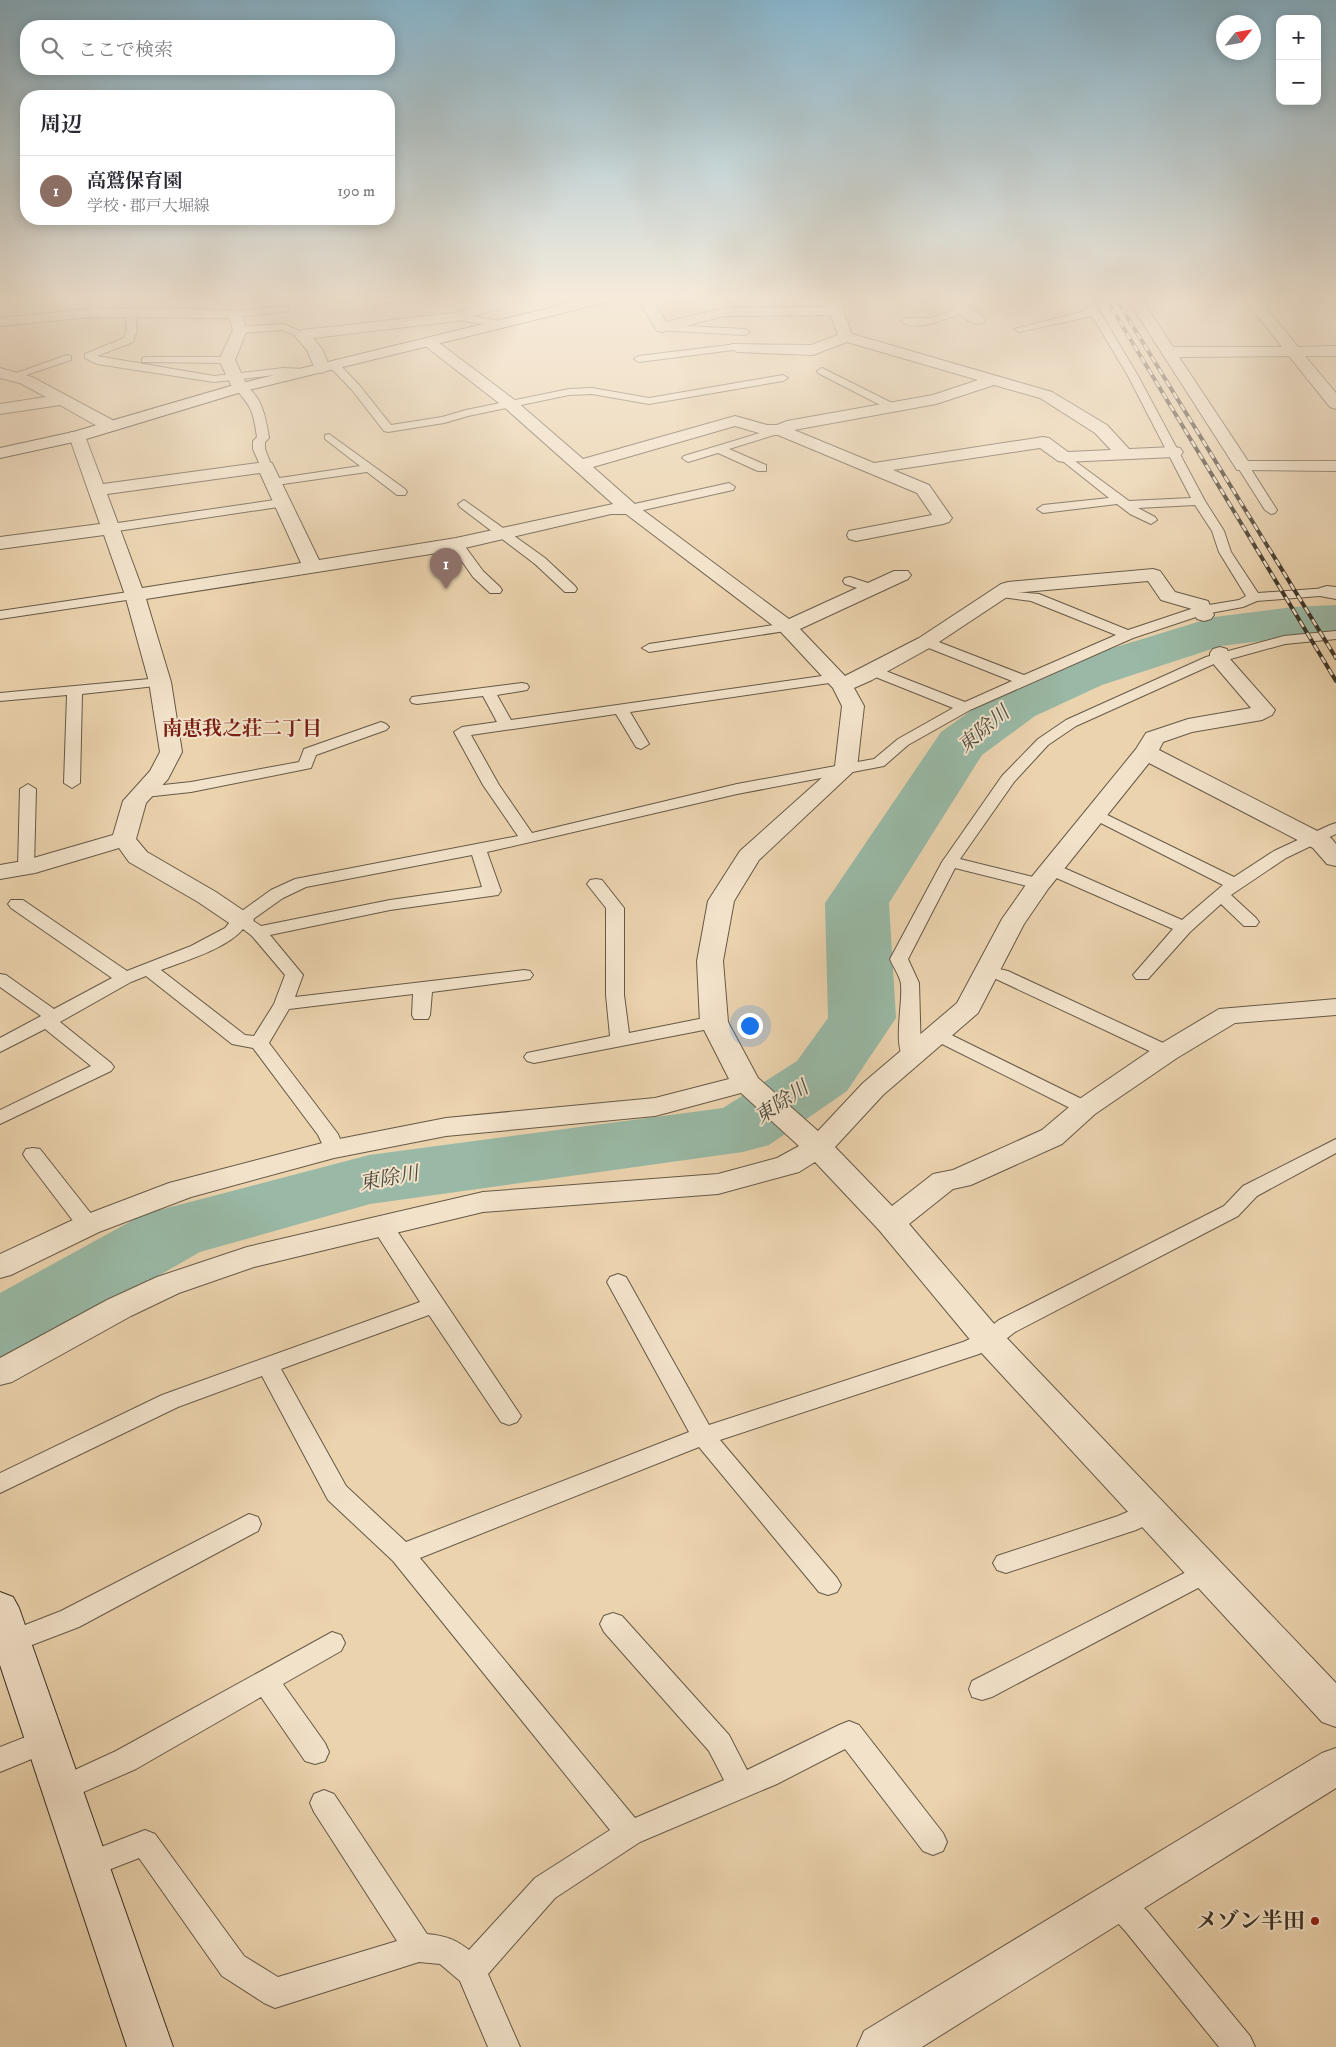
<!DOCTYPE html>
<html lang="ja">
<meta charset="utf-8">
<style>
:root{--surface:#fff;--page:#f7f7f7;--text:#2b2b33;--muted:#7c7c81;--line:#e1e1e2;--accent:#db2777}
body{margin:0;font-family:"IM FELL DW Pica","Noto Serif JP",serif;background:var(--page);color:var(--text)}
.controls{position:absolute;right:15px;top:15px;display:grid;overflow:hidden;border-radius:10px;box-shadow:0 2px 12px #0003}
.controls button{width:45px;height:45px;display:grid;place-items:center;padding:0;border:0;border-bottom:1px solid var(--line);background:var(--surface);color:var(--text);font:25px sans-serif}
.compass{position:absolute;left:1216px;top:15px;width:45px;height:45px;border-radius:50%;background:var(--surface);box-shadow:0 2px 12px #0003;rotate:59deg}
.you{position:absolute;left:749px;top:1025px;width:18px;height:18px;margin:-12px;border:4px solid #fff;border-radius:50%;background:#1a73e8;box-shadow:0 0 0 8px #1a73e833}
.badge{display:grid;place-items:center;width:32px;height:32px;border-radius:50%;background:var(--accent);color:#fff;font-size:16px;font-weight:700}
.pin{position:absolute;translate:-50% -41px;filter:drop-shadow(0 1px 2px #0008)}
.pin::after{content:'';position:absolute;top:26px;width:18px;height:15px;background:inherit;clip-path:polygon(0 0,100% 0,50% 100%)}
.list{margin:0;padding:0;list-style:none}
h2{display:flex;justify-content:space-between;align-items:center;height:65px;margin:0;padding:0 20px;font-size:21px}
h2 small{font-size:16px;font-weight:400;color:var(--muted)}
.list li{display:grid;grid-template-columns:32px 1fr auto;gap:15px;align-items:center;box-sizing:border-box;height:70px;padding:0 20px;border-top:1px solid var(--line)}
.list b{display:block;font-size:19px;white-space:nowrap}
.list p{margin:0;font-size:16px;white-space:nowrap;color:var(--muted)}
.list em{font-size:16px;font-style:normal;color:var(--muted)}
.icon{flex:none;width:28px;height:28px;fill:none;stroke:currentColor;stroke-width:2;stroke-linecap:round;stroke-linejoin:round}
.map{position:relative;flex:none;width:1336px;height:2047px;overflow:hidden}
.search{position:absolute;background:var(--surface);box-shadow:0 2px 12px #0003;left:20px;top:20px;width:375px;height:55px;display:flex;align-items:center;gap:12px;box-sizing:border-box;padding:0 18px;border-radius:20px;color:var(--muted);font-size:19px}
.panel{position:absolute;background:var(--surface);box-shadow:0 2px 12px #0003;left:20px;top:90px;width:375px;height:135px;border-radius:20px}
.map>svg:first-child{display:block}
.lines{fill:none;stroke-linecap:round;stroke-linejoin:round}
.river{fill:#99b9a6;fill-rule:evenodd}
.lane-casing{stroke:#665947;stroke-width:2}
.street-casing{stroke:#665947;stroke-width:2}
.secondary-casing{stroke:#3a3025;stroke-width:2}
.lane{fill:#f2e2ca;fill-rule:evenodd}
.street{fill:#f2e2ca;fill-rule:evenodd}
.secondary{fill:#f2e2ca;fill-rule:evenodd}
.rail-casing{stroke:#3a3025;stroke-width:4}
.rail{stroke:#f2e2ca;stroke-width:2.5;stroke-dasharray:7;stroke-linecap:butt}
.poi-dot{fill:#8f2418;stroke:#f2e2ca;stroke-width:2}
.labels{text-anchor:middle;dominant-baseline:central;stroke-width:4;stroke-linejoin:round;paint-order:stroke}
.neighbourhood-label{font-size:20px;font-weight:bold;fill:#7a1f14;stroke:#f2e2ca}
.water-label{font-size:20px;font-style:italic;fill:#4d4b3f;stroke:#f2e2ca}
.near-poi-label{font-size:22px;font-weight:bold;fill:#3a3025;stroke:#f2e2ca;text-anchor:end}
</style>
<div class="map">
<svg width="1336" height="2047" viewBox="0 0 1336 2047">
<rect width="100%" height="100%" fill="#ebd3ae"/>
<filter id="stains"><feTurbulence type="fractalNoise" baseFrequency=".004" numOctaves="4"/><feColorMatrix values="0 0 0 0 .2 0 0 0 0 .09 0 0 0 0 .02 0 0 0 .5 -.17"/></filter>
<radialGradient id="worn" r=".72"><stop offset=".6" stop-color="#630" stop-opacity="0"/><stop offset="1" stop-color="#630" stop-opacity=".3"/></radialGradient>
<g class="lines">
<path class="river" d="M 1336,605 L 1336,635 L 1293,637 L 1221,646 L 1102,685 L 1035,716 L 982,755 L 889,903 L 896,1018 L 847,1091 L 769,1145 L 743,1152 L 370,1204 L 200,1252 L 29,1350 L 0,1358 L 0,1293 L 144,1214 L 369,1155 L 723,1108 L 797,1061 L 828,1018 L 825,903 L 941,732 L 997,692 L 1064,663 L 1214,617 L 1293,607 Z"/>
<defs>
<path id="lane" d="M 85,297 L 95,297 L 100,304 L 94,315 L 85,313 L 90,304 Z
M 212,297 L 222,297 L 216,302 L 213,301 Z
M 396,297 L 434,297 L 429,300 L 375,304 L 374,309 L 371,310 L 366,307 L 367,300 Z
M 1081,297 L 1091,297 L 1137,374 L 1205,501 L 1224,531 L 1231,552 L 1258,593 L 1327,588 L 1332,589 L 1334,592 L 1332,595 L 1257,601 L 1243,607 L 1205,614 L 1133,638 L 970,710 L 908,745 L 884,766 L 737,794 L 487,852 L 501,891 L 498,895 L 390,910 L 270,935 L 303,975 L 295,997 L 524,970 L 530,971 L 533,975 L 530,979 L 524,980 L 432,992 L 430,1015 L 428,1019 L 414,1019 L 412,1015 L 413,994 L 289,1009 L 269,1043 L 338,1134 L 344,1149 L 341,1154 L 334,1155 L 327,1154 L 318,1135 L 253,1048 L 232,1044 L 146,976 L 131,982 L 60,1022 L 111,1063 L 114,1067 L 111,1071 L 0,1124 L 0,1110 L 91,1066 L 45,1029 L 0,1052 L 0,1038 L 41,1016 L 0,987 L 0,974 L 6,975 L 54,1009 L 112,978 L 11,908 L 8,904 L 11,900 L 23,900 L 127,971 L 191,946 L 225,928 L 235,916 L 271,890 L 295,879 L 518,836 L 483,785 L 454,732 L 462,727 L 497,722 L 483,696 L 417,704 L 412,703 L 410,700 L 412,697 L 522,683 L 527,684 L 529,687 L 527,690 L 497,695 L 511,720 L 836,674 L 843,678 L 836,682 L 630,712 L 649,744 L 641,749 L 636,747 L 616,714 L 471,735 L 499,785 L 532,833 L 737,784 L 874,759 L 898,739 L 953,708 L 868,674 L 866,671 L 868,668 L 878,668 L 965,702 L 1012,681 L 921,645 L 919,642 L 921,639 L 931,639 L 1024,675 L 1116,635 L 1031,601 L 994,596 L 992,593 L 994,590 L 1039,594 L 1128,630 L 1197,607 L 1239,600 L 1246,596 L 1219,552 L 1212,531 L 1195,505 L 1138,508 L 1155,517 L 1157,520 L 1151,524 L 1130,514 L 1117,504 L 1043,513 L 1037,509 L 1043,505 L 1109,498 L 1060,459 L 1060,455 L 1064,453 L 1129,501 L 1191,498 L 1127,374 L 1092,316 L 1019,332 L 1014,329 L 1089,310 ZM 472,855 L 482,887 L 390,900 L 261,926 L 252,920 L 283,898 L 306,887 ZM 243,929 L 252,936 L 285,975 L 274,1004 L 254,1036 L 245,1035 L 161,970 C 185,961 226,949 243,929 Z
M 285,306 L 289,307 L 289,311 L 235,317 L 230,314 L 235,311 Z
M 963,307 L 968,310 L 967,312 C 950,316 916,334 901,321 L 906,318 L 932,318 Z
M 130,310 L 135,313 L 137,330 L 133,342 L 97,356 L 214,376 L 284,368 L 306,369 L 311,372 L 306,375 L 284,374 L 214,382 L 97,364 L 85,358 L 85,354 L 124,338 L 127,330 L 125,313 Z
M 457,314 L 499,321 L 504,324 L 499,327 L 453,319 L 452,317 Z
M 284,324 L 307,335 L 302,338 L 283,330 L 240,333 L 235,330 L 240,327 Z
M 662,325 L 745,329 L 750,332 L 745,335 L 658,330 L 658,326 Z
M 737,344 L 741,345 L 741,349 L 639,362 L 634,359 L 639,356 Z
M 67,355 L 71,356 L 71,360 L 17,378 L 9,378 L 8,376 Z
M 146,357 L 227,357 L 232,360 L 227,363 L 142,362 L 142,358 Z
M 334,362 L 338,363 L 360,386 L 391,425 L 442,417 L 466,410 L 569,389 L 592,388 L 649,398 L 783,375 L 788,378 L 783,381 L 649,404 L 592,394 L 569,395 L 468,416 L 444,423 L 388,432 L 384,431 L 352,390 L 330,367 L 329,365 Z
M 822,368 L 896,405 L 898,407 L 892,410 L 888,409 L 818,373 L 817,371 Z
M 240,385 C 262,390 266,420 269,438 L 265,442 L 265,449 L 272,467 L 270,470 L 262,470 L 253,449 L 253,441 L 257,437 C 253,410 252,408 235,388 Z
M 780,427 L 786,430 L 784,432 L 729,449 L 766,465 L 766,471 L 758,471 L 718,453 L 688,462 L 682,458 L 684,456 Z
M 329,434 L 405,489 L 407,492 L 405,495 L 397,495 L 367,472 L 269,486 L 267,483 L 273,479 L 360,466 L 325,439 L 325,435 Z
M 1243,462 L 1249,466 L 1277,510 L 1275,513 L 1271,514 L 1265,510 L 1237,466 Z
M 729,483 L 735,487 L 733,490 L 630,513 L 624,509 L 630,505 Z
M 281,499 L 287,503 L 285,506 L 111,532 L 105,528 L 111,524 Z
M 464,500 L 545,558 L 575,586 L 577,589 L 575,592 L 565,592 L 535,564 L 460,507 L 458,504 Z
M 456,540 L 461,541 L 483,571 L 500,587 L 502,590 L 500,593 L 490,593 L 473,577 L 450,544 Z
M 850,577 L 877,586 L 879,589 L 872,593 L 845,584 L 843,581 L 845,578 Z
M 135,591 L 142,595 L 140,598 L 0,619 L 0,611 Z
M 787,623 L 794,627 L 792,630 L 649,652 L 642,648 L 649,644 Z
M 1336,631 L 1336,639 L 1285,644 L 1216,663 L 1076,726 L 1048,745 L 1014,782 L 960,859 L 1045,880 L 1048,884 L 1045,888 L 1039,889 L 955,868 L 908,959 L 919,983 L 921,1055 L 918,1059 L 904,1059 C 893,1043 903,1004 901,984 C 900,976 893,967 890,959 L 942,862 L 1002,776 L 1038,739 L 1066,720 L 1206,657 L 1284,636 Z
M 160,678 L 167,682 L 165,685 L 82,694 L 80,783 L 72,788 L 64,783 L 67,695 L 0,701 L 0,693 Z
M 381,722 L 386,724 L 389,727 L 386,730 L 316,755 L 311,768 L 191,792 L 145,797 L 137,792 L 145,787 L 191,782 L 299,762 L 304,749 Z
M 28,784 L 36,789 L 34,868 L 32,872 L 20,872 L 18,868 L 20,789 Z
M 1095,809 L 1234,877 L 1274,851 L 1330,825 L 1336,823 L 1336,834 L 1286,858 L 1231,895 L 1256,918 L 1259,922 L 1256,926 L 1244,926 L 1221,904 L 1190,932 L 1148,979 L 1136,979 L 1133,975 L 1173,929 L 1045,873 L 1043,869 L 1045,865 L 1057,865 L 1182,920 L 1223,885 L 1089,817 L 1087,814 L 1089,811 Z
M 596,879 L 602,880 L 624,908 L 624,995 L 629,1033 L 714,1016 L 721,1018 L 723,1022 L 721,1026 L 714,1028 L 534,1063 L 527,1061 L 524,1057 L 527,1053 L 610,1036 L 606,995 L 606,908 L 587,884 L 590,880 Z
M 986,966 L 1008,971 L 1174,1048 L 1177,1052 L 1174,1056 L 1160,1056 L 996,979 L 980,975 L 977,971 L 980,967 Z
M 935,1027 L 1092,1104 L 1095,1108 L 1092,1112 L 1085,1114 L 1078,1112 L 928,1037 L 926,1033 L 928,1029 Z
M 1336,1139 L 1336,1153 L 1257,1196 L 1238,1216 L 1015,1332 L 997,1346 L 979,1354 L 720,1440 L 837,1578 L 841,1585 L 837,1592 L 828,1595 L 819,1592 L 699,1447 L 420,1558 L 635,1818 L 724,1780 L 709,1751 L 604,1632 L 600,1624 L 604,1616 L 613,1613 L 622,1616 L 729,1735 L 747,1770 L 839,1725 L 849,1721 L 859,1725 L 943,1833 L 947,1842 L 943,1851 L 933,1855 L 923,1851 L 845,1749 L 777,1784 L 640,1842 L 555,1898 L 488,1974 L 520,2047 L 488,2047 L 460,1981 L 440,1964 L 419,1962 L 275,2008 L 264,2003 L 222,1976 L 139,1858 L 88,1878 L 78,1874 L 73,1865 L 78,1856 L 145,1830 L 155,1834 L 244,1956 L 278,1977 L 397,1941 L 314,1812 L 310,1803 L 314,1794 L 324,1790 L 334,1794 L 427,1934 C 446,1936 455,1939 469,1950 L 535,1878 L 610,1830 L 393,1561 L 328,1500 L 262,1376 L 178,1407 L 0,1493 L 0,1473 L 162,1395 L 420,1302 L 370,1224 L 373,1219 L 381,1217 L 389,1219 L 521,1416 L 517,1422 L 509,1425 L 501,1422 L 429,1315 L 281,1369 L 346,1486 L 406,1542 L 689,1432 L 607,1282 L 610,1277 L 618,1274 L 626,1277 L 709,1425 L 963,1342 L 981,1334 L 999,1320 L 1224,1206 L 1243,1186 Z
M 33,1148 L 40,1149 L 96,1220 L 99,1225 L 96,1230 L 88,1232 L 80,1230 L 26,1159 L 23,1154 L 26,1149 Z
M 1150,1502 L 1159,1505 L 1162,1512 L 1159,1519 L 1136,1530 L 1006,1573 L 997,1570 L 993,1563 L 997,1556 L 1118,1516 Z
M 249,1514 L 258,1517 L 261,1524 L 258,1531 L 79,1627 L 11,1653 L 2,1650 L 2,1634 L 61,1611 Z
M 1206,1562 L 1215,1565 L 1219,1572 L 1215,1579 L 992,1697 L 982,1700 L 972,1697 L 969,1689 L 972,1681 Z
M 332,1632 L 341,1635 L 345,1643 L 341,1651 L 283,1684 L 325,1743 L 329,1752 L 325,1761 L 315,1764 L 305,1761 L 261,1697 L 136,1769 L 63,1801 L 53,1798 L 49,1789 L 53,1780 L 116,1751 Z
M 46,1729 L 56,1733 L 60,1741 L 56,1749 L 0,1772 L 0,1747 Z
M 1118,1888 L 1128,1892 L 1148,1912 L 1250,2036 L 1255,2047 L 1219,2047 L 1126,1932 L 1108,1912 L 1103,1902 L 1108,1892 Z"/>
<path id="street" d="M 492,297 L 506,297 L 501,308 L 457,321 L 313,338 L 322,349 L 330,368 L 322,373 L 316,371 L 307,350 L 294,335 L 302,330 L 455,313 L 490,302 Z
M 637,297 L 651,297 L 666,322 L 724,308 L 827,307 L 824,297 L 838,297 L 852,334 L 1052,392 L 1107,425 L 1129,449 L 1174,447 L 1180,448 L 1183,452 L 1180,456 L 1174,457 L 1064,462 L 1058,461 L 1040,448 L 893,470 L 929,485 L 952,518 L 949,522 L 943,524 L 856,541 L 849,539 L 847,535 L 849,531 L 932,515 L 917,493 L 778,435 L 766,435 L 735,426 L 593,467 L 636,505 L 789,619 L 894,571 L 908,571 L 911,575 L 908,579 L 800,629 L 845,676 L 919,638 L 1001,584 L 1008,582 L 1153,569 L 1160,571 L 1175,592 L 1208,601 L 1214,615 L 1211,619 L 1204,621 L 1197,619 L 1192,609 L 1161,600 L 1148,581 L 1013,593 L 933,646 L 872,680 L 854,688 L 864,706 L 857,768 L 759,860 L 734,901 L 723,961 L 728,1022 L 758,1078 L 818,1131 L 863,1083 L 957,1003 L 1002,919 L 1030,879 L 1136,749 L 1146,733 L 1188,719 L 1251,708 L 1210,660 L 1210,653 L 1213,649 L 1220,647 L 1227,649 L 1230,659 L 1275,710 L 1272,715 L 1262,720 L 1192,732 L 1163,742 L 1159,750 L 1331,838 L 1336,844 L 1336,866 L 1327,864 L 1313,848 L 1149,763 L 1048,889 L 1024,924 L 978,1013 L 883,1095 L 835,1147 L 892,1206 L 933,1174 L 953,1170 L 1042,1130 L 1075,1102 L 1157,1046 L 1219,1009 L 1336,999 L 1336,1015 L 1235,1023 L 1177,1058 L 1095,1114 L 1062,1144 L 971,1185 L 953,1189 L 909,1224 L 1001,1332 L 1336,1683 L 1336,1727 L 1322,1722 L 977,1348 L 879,1230 L 815,1162 L 799,1172 L 718,1194 L 483,1212 L 254,1267 L 179,1293 L 131,1316 L 12,1382 L 0,1385 L 0,1358 L 107,1300 L 157,1277 L 247,1247 L 483,1192 L 718,1174 L 777,1158 L 799,1146 L 741,1093 L 655,1116 L 446,1136 L 334,1158 L 191,1197 L 99,1232 L 11,1275 L 0,1278 L 0,1254 L 77,1218 L 169,1183 L 334,1140 L 446,1118 L 655,1098 L 729,1079 L 700,1022 L 697,961 L 708,901 L 740,851 L 835,766 L 842,706 L 833,688 L 780,631 L 626,514 L 611,514 L 456,550 L 146,599 L 171,682 L 182,752 L 168,779 L 146,803 L 136,839 L 147,852 L 216,892 L 250,915 L 254,920 L 250,925 L 241,928 L 232,925 L 198,902 L 129,862 L 119,848 L 35,873 L 0,879 L 0,865 L 23,861 L 113,835 L 123,801 L 150,771 L 160,752 L 149,682 L 125,595 L 104,535 L 0,549 L 0,537 L 100,524 L 69,436 L 71,432 L 83,432 L 85,436 L 103,484 L 266,462 L 272,463 L 319,560 L 456,538 L 613,504 L 504,407 L 424,345 L 421,342 L 424,339 L 434,339 L 516,401 L 583,459 L 735,416 L 767,425 L 777,425 L 787,421 L 933,395 L 978,380 L 847,342 L 813,355 L 737,352 L 729,347 L 732,344 L 811,345 L 838,335 L 831,315 L 724,316 L 662,332 L 657,331 ZM 994,385 L 1040,398 L 1095,433 L 1111,450 L 1068,452 L 1049,438 L 1043,437 L 874,463 L 794,430 L 936,404 ZM 260,473 L 301,563 L 142,588 L 107,494 Z
M 950,297 L 964,297 C 970,310 977,310 985,320 L 983,323 C 967,327 956,310 950,297 Z
M 1126,297 L 1140,297 L 1173,347 L 1282,347 L 1243,297 L 1257,297 L 1298,347 L 1336,346 L 1336,356 L 1305,356 L 1336,393 L 1336,409 L 1330,407 L 1289,356 L 1179,357 L 1248,461 L 1336,461 L 1336,471 L 1237,470 Z
M 166,308 L 240,311 L 247,330 L 235,360 L 248,388 L 246,391 L 234,391 L 219,360 L 233,330 L 229,318 L 90,317 L 0,326 L 0,318 L 90,309 Z
M 0,368 L 32,377 L 116,422 L 118,426 L 116,430 L 104,430 L 60,405 L 0,414 L 0,404 L 46,397 L 20,383 L 0,378 Z
M 1327,586 L 1336,587 L 1336,599 L 1320,596 L 1317,592 L 1320,588 Z
M 1336,1748 L 1336,1788 L 922,2047 L 857,2047 L 864,2031 L 1322,1753 Z"/>
<path id="secondary" d="M 594,297 L 618,297 L 616,300 L 245,391 L 83,440 L 0,458 L 0,448 L 73,432 L 234,385 Z
M 0,1592 L 13,1597 L 19,1608 L 173,2047 L 127,2047 L 0,1665 Z"/>
</defs>
<use href="#lane" class="lane-casing"/>
<use href="#street" class="street-casing"/>
<use href="#secondary" class="secondary-casing"/>
<use href="#lane" class="lane"/>
<use href="#street" class="street"/>
<use href="#secondary" class="secondary"/>
<defs>
<path id="rail" d="M 1105,297 L 1336,681
M 1115,297 L 1336,658"/>
</defs>
<use href="#rail" class="rail-casing"/>
<use href="#rail" class="rail"/>
</g>
<linearGradient id="sky" x2="0" y2="1"><stop stop-color="#88b6ce"/><stop offset="0.51" stop-color="#f6ebdb"/><stop offset="1" stop-color="#f6ebdb" stop-opacity="0"/></linearGradient>
<rect width="1336" height="583" fill="url(#sky)"/>
<circle class="poi-dot" cx="1315" cy="1921" r="5"/>
<g class="labels">
<g class="neighbourhood-label">
<text x="242" y="729">南恵我之荘二丁目</text>
</g>
<g class="water-label">
<text transform="translate(984 730) rotate(-40)">東除川</text>
<text transform="translate(782 1103) rotate(-34)">東除川</text>
<text transform="translate(389 1179) rotate(-10)">東除川</text>
</g>
<g class="near-poi-label">
<text x="1305" y="1921">メゾン半田</text>
</g>
</g>
<rect width="100%" height="100%" filter="url(#stains)"/>
<rect width="100%" height="100%" fill="url(#worn)"/>
</svg>
<div class="controls">
<button>+</button>
<button>−</button>
</div>
<svg class="compass" viewBox="-18 -18 36 36"><path d="M0-13l5 13h-10z" fill="#e53935"/><path d="M0 13l5-13h-10z" fill="#7c7c81"/></svg>
<div class="you"></div>
<div class="pin badge" style="left:446px;top:589px;background:#8d6e63">1</div>
<div class="search"><svg class="icon" aria-label="search" viewBox="0 0 24 24"><circle cx="10" cy="10" r="6"/><path d="M15 15l6 6"/></svg>ここで検索</div>
<section class="panel">
<h2>周辺<small></small></h2>
<ul class="list">
<li><span class="badge" style="background:#8d6e63">1</span><div><b>高鷲保育園</b><p>学校 · 郡戸大堀線</p></div><em>190 m</em></li>
</ul>
</section>
</div>
